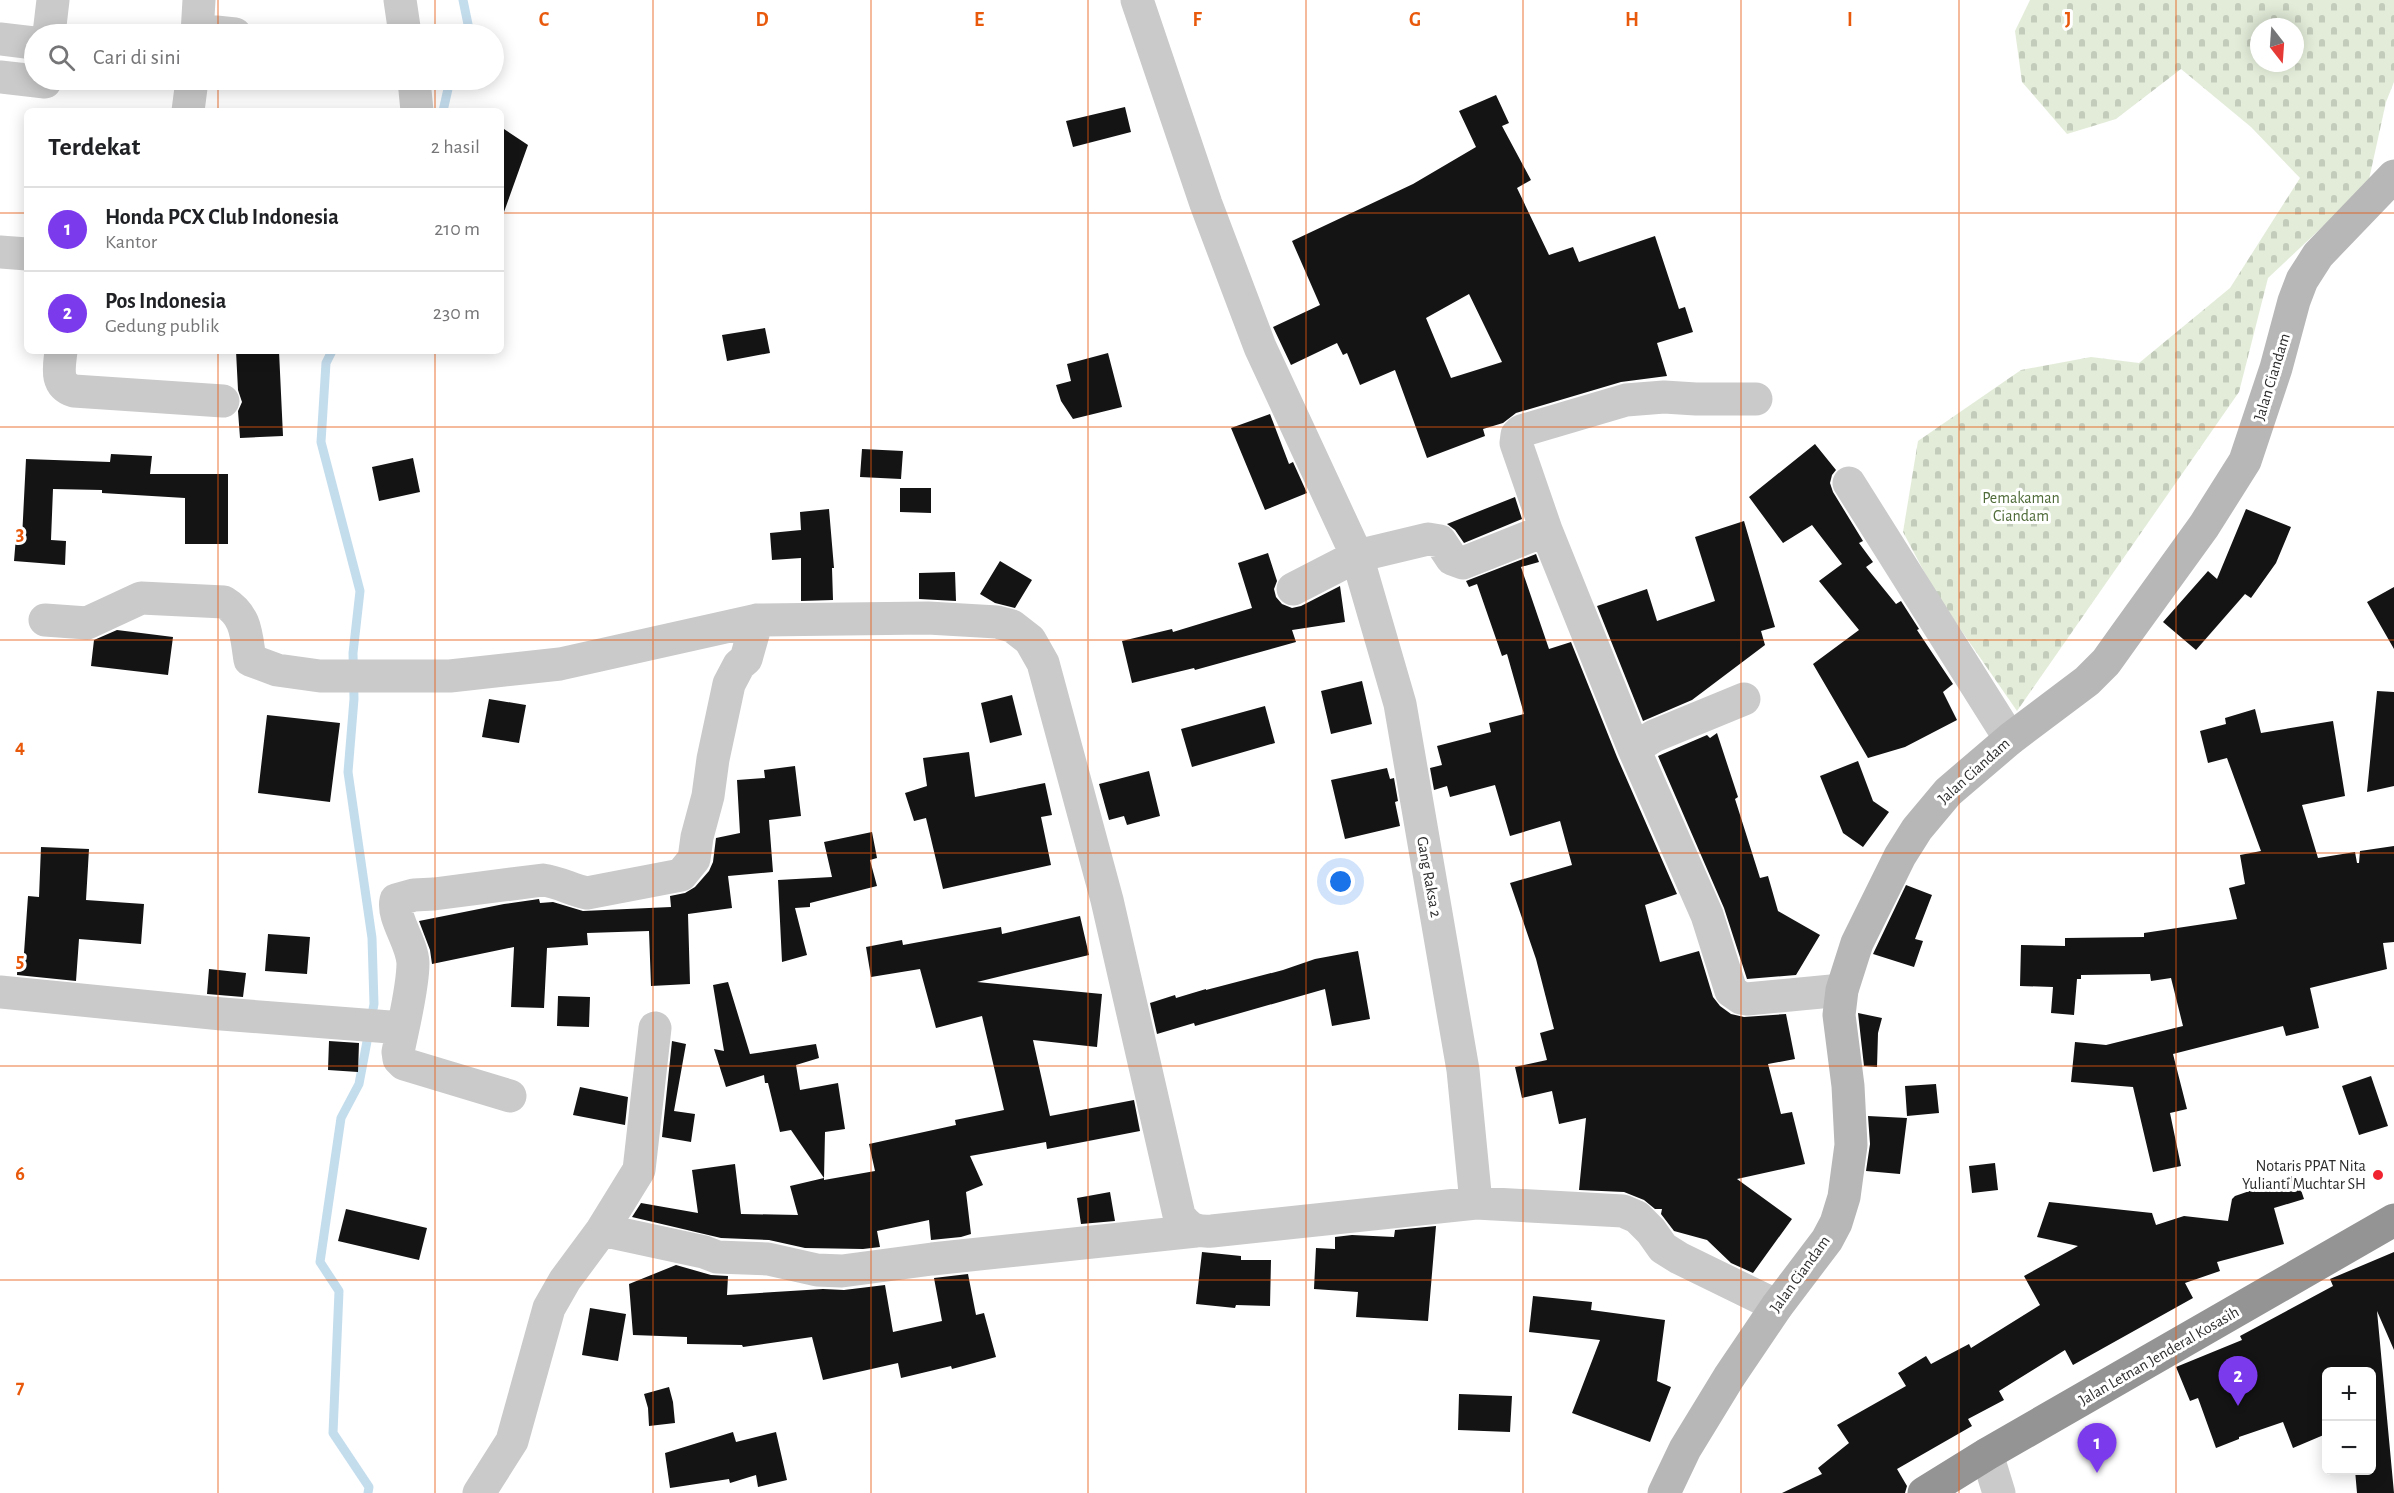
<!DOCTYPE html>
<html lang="id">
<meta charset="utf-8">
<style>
:root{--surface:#fff;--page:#f2f2f2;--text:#202124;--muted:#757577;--line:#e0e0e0;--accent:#7c3aed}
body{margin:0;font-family:"Alegreya Sans",sans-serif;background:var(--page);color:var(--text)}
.controls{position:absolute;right:18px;bottom:18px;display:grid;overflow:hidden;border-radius:9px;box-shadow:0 3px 15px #0003}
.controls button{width:54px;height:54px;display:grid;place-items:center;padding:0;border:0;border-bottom:2px solid var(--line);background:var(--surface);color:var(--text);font:30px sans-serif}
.compass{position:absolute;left:2250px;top:18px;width:54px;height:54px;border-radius:50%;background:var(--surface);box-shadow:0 3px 15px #0003;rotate:163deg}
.you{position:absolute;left:1341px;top:882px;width:21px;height:21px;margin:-15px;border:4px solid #fff;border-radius:50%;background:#1a73e8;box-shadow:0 0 0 9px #1a73e833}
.badge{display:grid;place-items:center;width:39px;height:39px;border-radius:50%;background:var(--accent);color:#fff;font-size:20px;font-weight:700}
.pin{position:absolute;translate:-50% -50px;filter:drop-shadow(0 2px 3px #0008)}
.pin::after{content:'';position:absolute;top:32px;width:21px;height:18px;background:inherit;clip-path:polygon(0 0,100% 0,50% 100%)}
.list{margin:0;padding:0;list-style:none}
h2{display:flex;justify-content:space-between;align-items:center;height:78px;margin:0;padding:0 24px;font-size:26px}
h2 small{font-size:20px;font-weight:400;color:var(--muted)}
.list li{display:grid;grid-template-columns:39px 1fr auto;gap:18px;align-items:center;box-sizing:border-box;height:84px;padding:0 24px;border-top:2px solid var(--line)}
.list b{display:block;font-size:22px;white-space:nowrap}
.list p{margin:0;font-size:20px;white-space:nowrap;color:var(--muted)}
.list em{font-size:20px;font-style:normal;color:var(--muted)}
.icon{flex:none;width:33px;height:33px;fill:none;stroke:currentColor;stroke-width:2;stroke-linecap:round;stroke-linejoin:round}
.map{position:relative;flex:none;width:2394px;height:1493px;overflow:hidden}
.search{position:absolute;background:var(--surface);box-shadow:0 3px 15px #0003;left:24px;top:24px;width:480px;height:66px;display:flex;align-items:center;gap:15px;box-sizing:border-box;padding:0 21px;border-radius:33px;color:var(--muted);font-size:22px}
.panel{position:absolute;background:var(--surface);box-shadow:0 3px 15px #0003;left:24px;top:108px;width:480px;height:246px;border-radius:9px}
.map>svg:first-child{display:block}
.cemetery{fill:url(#cemetery-stones);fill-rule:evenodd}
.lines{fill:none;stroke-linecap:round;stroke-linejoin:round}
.stream{stroke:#c4dded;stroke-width:9}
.building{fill:#141414;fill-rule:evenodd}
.street{stroke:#cacaca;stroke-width:33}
.secondary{stroke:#b7b7b7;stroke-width:33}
.highway{stroke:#949494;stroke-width:33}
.grid{fill:none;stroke:#e8590c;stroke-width:1.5;stroke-opacity:0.55}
.poi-dot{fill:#f02330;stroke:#fff;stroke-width:2}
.labels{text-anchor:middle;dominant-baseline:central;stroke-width:6;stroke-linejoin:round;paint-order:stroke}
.street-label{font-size:16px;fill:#2d2d2d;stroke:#fff}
.park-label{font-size:16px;fill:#4f6b38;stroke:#fff}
.poi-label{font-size:16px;fill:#2d2d2d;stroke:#fff;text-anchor:end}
.grid-label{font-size:20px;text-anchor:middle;font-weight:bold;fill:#e8590c;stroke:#fff;stroke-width:6;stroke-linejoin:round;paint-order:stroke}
</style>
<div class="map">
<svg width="2394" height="1493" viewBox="0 0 2394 1493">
<defs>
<pattern id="cemetery-stones" width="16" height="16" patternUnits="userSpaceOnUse" patternTransform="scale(1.5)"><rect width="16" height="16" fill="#e3ecd9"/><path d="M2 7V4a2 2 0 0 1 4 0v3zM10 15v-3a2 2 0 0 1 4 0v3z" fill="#c3cbbb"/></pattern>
</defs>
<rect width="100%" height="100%" fill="#fff"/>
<path class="cemetery" d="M 2030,0 L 2394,0 L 2394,82 L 2386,102 L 2368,184 L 2268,278 L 2239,392 L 2017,711 L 1936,594 L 1903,532 L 1918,441 L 2021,370 L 2091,357 L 2139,363 L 2230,288 L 2300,178 L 2251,127 L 2181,69 L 2116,119 L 2067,134 L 2022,82 L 2015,31 ZM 2259,27 L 2295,27 L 2295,63 L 2259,63 Z"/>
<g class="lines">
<path class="stream" d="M 463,0 L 470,34
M 443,111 L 450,80
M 332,351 L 326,363 L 321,442 L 360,591 L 353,653 L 354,699 L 348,772 L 372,938 L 374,1004 L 359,1084 L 341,1118 L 320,1262 L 339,1291 L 333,1433 L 369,1487 L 368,1493"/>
</g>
<path class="building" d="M 1496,95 L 1509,123 L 1502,126 L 1531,180 L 1517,188 L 1549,255 L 1573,247 L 1579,262 L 1655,236 L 1679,309 L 1685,307 L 1693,332 L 1657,343 L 1667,376 L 1621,382 L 1516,413 L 1503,423 L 1483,429 L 1485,436 L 1427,458 L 1395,370 L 1360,385 L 1347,353 L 1343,355 L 1337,343 L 1291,365 L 1273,327 L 1320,305 L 1292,241 L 1413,184 L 1476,147 L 1459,111 ZM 1469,294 L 1502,362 L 1451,378 L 1426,318 Z
M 1125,107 L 1131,132 L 1073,147 L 1066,121 Z
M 501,127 L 528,145 L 504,212 L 501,212 Z
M 765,328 L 770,353 L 727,361 L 722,335 Z
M 236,351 L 279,351 L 283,436 L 240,438 L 238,411 L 242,402 L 238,390 Z
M 1108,353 L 1122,407 L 1073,419 L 1061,401 L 1056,385 L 1071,381 L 1067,364 Z
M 1270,414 L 1289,464 L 1293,462 L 1307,493 L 1265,510 L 1231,428 Z
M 1815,444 L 1836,470 L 1832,475 L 1830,483 L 1833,492 L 1863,541 L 1859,543 L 1873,562 L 1866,567 L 1896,604 L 1901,601 L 1919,629 L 1917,630 L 1953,684 L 1943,692 L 1957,720 L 1905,747 L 1868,758 L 1813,664 L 1859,630 L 1819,581 L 1842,564 L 1812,525 L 1783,543 L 1749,497 Z
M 862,449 L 903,451 L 901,479 L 860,477 Z
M 111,454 L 152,456 L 150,474 L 228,474 L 228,544 L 185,544 L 185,498 L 102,493 L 102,490 L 53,489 L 51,540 L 66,541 L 65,565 L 14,561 L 16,537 L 22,538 L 26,459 L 110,462 Z
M 413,458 L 420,492 L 379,501 L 372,467 Z
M 900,488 L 931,488 L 931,513 L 900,512 Z
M 1515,497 L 1522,519 L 1464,543 L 1455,530 L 1447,524 Z
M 829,509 L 834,568 L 832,568 L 833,600 L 801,601 L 801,558 L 772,560 L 770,533 L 801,530 L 800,512 Z
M 2246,509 L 2291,527 L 2276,563 L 2251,598 L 2245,594 L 2196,650 L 2163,622 L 2208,571 L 2217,579 Z
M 1744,521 L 1775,627 L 1761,631 L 1765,645 L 1692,700 L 1643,721 L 1597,606 L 1647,589 L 1657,621 L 1715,601 L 1695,537 Z
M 1268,553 L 1277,581 L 1274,589 L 1276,597 L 1282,604 L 1292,608 L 1301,606 L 1340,586 L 1345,622 L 1292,630 L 1296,642 L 1195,670 L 1194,668 L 1132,683 L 1122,641 L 1172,629 L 1173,632 L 1252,608 L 1238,563 Z
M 1536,554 L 1539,562 L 1521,567 L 1549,649 L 1571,642 L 1617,757 L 1677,894 L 1645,905 L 1660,962 L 1699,951 L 1713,997 L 1720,1006 L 1731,1014 L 1744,1017 L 1786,1014 L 1795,1059 L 1768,1064 L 1781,1114 L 1792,1112 L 1805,1164 L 1737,1179 L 1792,1219 L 1753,1273 L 1731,1263 L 1707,1240 L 1674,1231 L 1661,1214 L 1662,1209 L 1655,1209 L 1644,1200 L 1624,1192 L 1579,1190 L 1586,1118 L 1559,1124 L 1552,1091 L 1522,1098 L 1515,1067 L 1547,1060 L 1540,1033 L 1554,1029 L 1536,959 L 1510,883 L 1572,865 L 1560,821 L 1510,836 L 1495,785 L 1450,797 L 1447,786 L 1434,790 L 1430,768 L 1442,765 L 1437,746 L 1491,732 L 1489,723 L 1524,714 L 1507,654 L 1502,656 L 1477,584 L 1469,587 L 1466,581 Z
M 1000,561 L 1032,580 L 1015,608 L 995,603 L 980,594 Z
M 955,572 L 956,601 L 919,599 L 919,573 Z
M 2394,587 L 2394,649 L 2367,602 Z
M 117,630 L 173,637 L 168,675 L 91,666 L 94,640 Z
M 1362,681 L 1372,724 L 1331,734 L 1321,691 Z
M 2377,691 L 2394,692 L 2394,786 L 2367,792 Z
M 1012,695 L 1022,735 L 990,743 L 981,703 Z
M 489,699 L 526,705 L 519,743 L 482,737 Z
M 1265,706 L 1275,743 L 1192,767 L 1181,729 Z
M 2255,709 L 2261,733 L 2333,721 L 2345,796 L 2302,805 L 2318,858 L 2355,852 L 2357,863 L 2359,863 L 2360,851 L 2394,846 L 2394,942 L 2383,943 L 2387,969 L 2310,988 L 2319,1028 L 2286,1036 L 2283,1026 L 2173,1054 L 2187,1109 L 2170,1113 L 2181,1166 L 2153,1172 L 2133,1087 L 2071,1082 L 2075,1042 L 2106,1045 L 2183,1026 L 2171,978 L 2151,981 L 2150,974 L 2081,975 L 2081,979 L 2077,979 L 2074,1015 L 2051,1013 L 2053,987 L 2020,986 L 2021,945 L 2065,946 L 2065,938 L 2144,937 L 2144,933 L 2237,919 L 2229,888 L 2245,884 L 2240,855 L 2261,851 L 2227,758 L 2208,763 L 2200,731 L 2226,724 L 2225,718 Z
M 267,715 L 340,723 L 330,802 L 258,793 Z
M 1717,733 L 1738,797 L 1735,799 L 1760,878 L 1768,876 L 1778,911 L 1820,935 L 1796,975 L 1747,979 L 1724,908 L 1658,756 L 1707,735 L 1710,738 Z
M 969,752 L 975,797 L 1045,783 L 1052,815 L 1041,817 L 1051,865 L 943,889 L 926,818 L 914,821 L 905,793 L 927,786 L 923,758 Z
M 1858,761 L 1873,801 L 1889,812 L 1863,847 L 1843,833 L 1820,776 Z
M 795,766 L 801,816 L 769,820 L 773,872 L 728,876 L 732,908 L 688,914 L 690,984 L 651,986 L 649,931 L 587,933 L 588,945 L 547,948 L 544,1008 L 511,1007 L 514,947 L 432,964 L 430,950 L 419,921 L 504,904 L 539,899 L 540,903 L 553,902 L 583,911 L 671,907 L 670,896 L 685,893 L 695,887 L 709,871 L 713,862 L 716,838 L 740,833 L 737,780 L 765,778 L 764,770 Z
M 1387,768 L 1390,779 L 1394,778 L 1398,801 L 1395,802 L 1400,826 L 1345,839 L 1331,780 Z
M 1149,771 L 1160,816 L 1127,825 L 1124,816 L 1109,820 L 1099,784 Z
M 872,832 L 877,858 L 870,860 L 877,886 L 810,903 L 810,907 L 795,908 L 807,955 L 782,962 L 778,880 L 832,877 L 824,842 Z
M 41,847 L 89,849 L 86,900 L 144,904 L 141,944 L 79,939 L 76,981 L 17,975 L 18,953 L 24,953 L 28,896 L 39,897 Z
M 1906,885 L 1932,895 L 1915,939 L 1923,941 L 1914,967 L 1873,954 Z
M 1080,916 L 1089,955 L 977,982 L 1102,994 L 1097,1047 L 1033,1040 L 1050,1116 L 1134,1100 L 1140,1131 L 1047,1149 L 1046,1142 L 970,1156 L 983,1185 L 966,1192 L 971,1234 L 961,1237 L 931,1240 L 929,1220 L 877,1231 L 880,1247 L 863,1249 L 805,1248 L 769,1240 L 721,1238 L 632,1217 L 641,1203 L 698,1213 L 692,1170 L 735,1164 L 741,1214 L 798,1215 L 790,1186 L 824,1178 L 824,1180 L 875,1171 L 869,1144 L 956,1125 L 955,1120 L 1004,1110 L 982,1016 L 936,1028 L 920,969 L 871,977 L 866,947 L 902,940 L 903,945 L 1001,927 L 1002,934 Z
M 268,934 L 310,937 L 307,974 L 265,971 Z
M 1358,951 L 1370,1019 L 1332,1026 L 1325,989 L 1195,1026 L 1194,1023 L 1157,1034 L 1150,1003 L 1175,995 L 1176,998 L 1206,989 L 1206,990 L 1283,970 L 1315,959 Z
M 209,969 L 246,973 L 243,997 L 207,994 Z
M 728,982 L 750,1054 L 816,1044 L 819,1058 L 796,1065 L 800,1090 L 838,1083 L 845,1129 L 825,1132 L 824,1178 L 791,1130 L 780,1132 L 768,1083 L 765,1083 L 764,1075 L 726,1087 L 714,1049 L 724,1051 L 713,985 Z
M 558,996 L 590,997 L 589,1027 L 557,1026 Z
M 1858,1013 L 1882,1018 L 1878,1033 L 1877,1067 L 1864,1066 Z
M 329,1041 L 359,1043 L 358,1072 L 328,1070 Z
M 672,1041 L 686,1044 L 674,1111 L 695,1114 L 691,1142 L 662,1137 Z
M 2371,1076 L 2388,1126 L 2359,1135 L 2342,1086 Z
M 1936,1084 L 1939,1113 L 1907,1116 L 1905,1086 Z
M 580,1087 L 628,1097 L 625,1125 L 573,1115 Z
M 1868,1116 L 1907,1118 L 1900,1174 L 1866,1171 L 1870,1144 Z
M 1995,1163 L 1998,1190 L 1972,1193 L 1969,1166 Z
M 2296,1175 L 2304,1199 L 2274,1208 L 2284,1244 L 2217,1262 L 2220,1271 L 2185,1283 L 2193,1298 L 2073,1365 L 2065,1350 L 1999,1391 L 2004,1400 L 1968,1419 L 1972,1426 L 1897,1469 L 1907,1486 L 1905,1493 L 1782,1493 L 1822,1474 L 1818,1468 L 1849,1443 L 1837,1425 L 1906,1386 L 1898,1373 L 1926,1356 L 1931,1364 L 1969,1344 L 1971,1348 L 2040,1305 L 2024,1276 L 2078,1246 L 2037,1237 L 2049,1202 L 2152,1213 L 2156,1225 L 2184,1216 L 2228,1221 L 2232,1199 L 2235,1196 Z
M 1110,1192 L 1115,1221 L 1081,1224 L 1077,1198 Z
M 346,1209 L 427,1228 L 419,1260 L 338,1241 Z
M 1436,1226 L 1428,1321 L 1356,1317 L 1358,1292 L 1314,1289 L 1316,1248 L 1335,1249 L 1335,1237 L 1352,1235 L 1394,1237 L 1395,1230 Z
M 1202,1252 L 1241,1256 L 1241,1260 L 1271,1260 L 1270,1306 L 1236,1305 L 1235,1308 L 1196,1304 Z
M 2394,1252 L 2394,1350 L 2377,1311 L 2394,1493 L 2357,1493 L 2355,1470 L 2372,1470 L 2372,1371 L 2326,1371 L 2326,1434 L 2293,1448 L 2283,1422 L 2239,1437 L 2239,1439 L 2216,1448 L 2198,1398 L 2190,1401 L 2176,1367 L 2242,1340 L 2240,1336 L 2333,1286 L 2330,1279 Z
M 676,1265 L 711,1275 L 728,1276 L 727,1295 L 823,1289 L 844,1290 L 885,1285 L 893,1332 L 942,1321 L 934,1278 L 968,1274 L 976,1315 L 984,1313 L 996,1357 L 952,1369 L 951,1366 L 901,1378 L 898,1363 L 823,1380 L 812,1337 L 743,1347 L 742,1345 L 687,1344 L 687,1337 L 633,1335 L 629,1284 Z
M 1533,1296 L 1592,1302 L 1591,1310 L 1665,1320 L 1657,1381 L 1671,1387 L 1650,1442 L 1572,1413 L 1600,1340 L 1529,1332 Z
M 590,1308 L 626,1314 L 618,1361 L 582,1355 Z
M 669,1387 L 673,1402 L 675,1423 L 649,1426 L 648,1408 L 644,1394 Z
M 1459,1394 L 1512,1396 L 1510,1432 L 1458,1430 Z
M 733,1432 L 736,1442 L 776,1432 L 787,1480 L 758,1487 L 756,1475 L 730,1483 L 729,1479 L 670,1488 L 665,1453 Z"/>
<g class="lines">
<path class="street" d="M 400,0 L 405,34
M 1137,0 L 1206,204 L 1260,347 L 1357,556 L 1400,704 L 1463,1070 L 1476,1203
M 197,30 L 235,34
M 49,34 L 53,0
M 197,34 L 199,0
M 0,39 L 34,43
M 0,77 L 45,82
M 414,80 L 417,111
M 188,111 L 192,80
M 0,252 L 27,254
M 61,351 C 59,368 55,385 74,391 L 223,401
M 1849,483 L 2010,739
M 1546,530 L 1516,443 L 1517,435 L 1521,431 L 1626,400 L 1664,397 L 1696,399 L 1756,399
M 1293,589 L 1357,556 L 1428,539 L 1440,541 L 1452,559 L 1463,563 L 1546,530 L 1634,749
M 45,620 L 87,623 L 141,598 L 224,602 C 247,616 246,635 250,660 L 277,670 L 320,676 L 450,676 L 560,664 L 757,620 L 928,618 L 997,622 L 1012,626 L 1030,640 L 1043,663 L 1107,900 L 1179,1215 C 1188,1229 1196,1232 1212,1231 L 1476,1203 L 1623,1211 L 1637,1217 L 1651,1231 L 1663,1248 L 1679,1258 L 1777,1306
M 1744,699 L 1654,736 L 1634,749 L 1707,915 L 1731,991 L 1741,998 L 1747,999 L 1842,990
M 0,992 L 222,1014 L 403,1028
M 510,1096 L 404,1064 L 399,1059 L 398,1052 C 403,1027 413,988 413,963 C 412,942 392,918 396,900 L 414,895 L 434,894 L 543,880 C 559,882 572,890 587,893 L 681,875 L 694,859 L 697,837 L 708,796 L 713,759 L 729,684 L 739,665 L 746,659 L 757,620
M 602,1230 L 704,1252 L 717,1257 L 768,1259 L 817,1270 L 842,1271 L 932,1259 L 1196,1231
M 1987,1454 L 1999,1493
M 479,1493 L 512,1441 L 549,1308 L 565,1280 L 602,1230 L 639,1170 L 655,1028"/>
<path class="secondary" d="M 1664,1493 L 1685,1449 L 1729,1377 L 1777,1306 L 1827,1240 L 1836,1223 L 1844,1197 L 1851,1145 L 1848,1086 L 1839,1015 L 1842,990 L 1857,943 L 1900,856 L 1917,829 L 1948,792 L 2010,739 L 2087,681 L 2106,662 L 2126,634 L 2204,526 L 2245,461 L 2276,368 L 2294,301 L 2302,280 L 2318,255 L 2394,176"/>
<path class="highway" d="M 1924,1493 L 1987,1454 L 2394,1220"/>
</g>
<path class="grid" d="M 218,0 L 218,34M 435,0 L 435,34M 653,0 L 653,1493M 871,0 L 871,1493M 1088,0 L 1088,1493M 1306,0 L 1306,1493M 1523,0 L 1523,1493M 1741,0 L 1741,1493M 1959,0 L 1959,1493M 2176,0 L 2176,1493M 218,80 L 218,111M 435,80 L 435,111M 0,213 L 27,213M 501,213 L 2394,213M 218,351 L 218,1493M 435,351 L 435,1493M 0,427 L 2394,427M 0,640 L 2394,640M 0,853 L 2394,853M 0,1066 L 2394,1066M 0,1280 L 2394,1280"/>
<circle class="poi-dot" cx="2378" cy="1175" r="6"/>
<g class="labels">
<g class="street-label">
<text transform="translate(2272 377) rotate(-73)">Jalan Ciandam</text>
<text transform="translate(1974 771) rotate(-42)">Jalan Ciandam</text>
<text transform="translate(1429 877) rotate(80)">Gang Raksa 2</text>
<text transform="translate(1800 1274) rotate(-54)">Jalan Ciandam</text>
<text transform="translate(2159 1356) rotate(-30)">Jalan Letnan Jenderal Kosasih</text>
</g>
<g class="park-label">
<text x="2021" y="498">Pemakaman<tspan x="2021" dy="18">Ciandam</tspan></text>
</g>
<g class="poi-label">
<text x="2366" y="1166">Notaris PPAT Nita<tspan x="2366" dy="18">Yulianti Muchtar SH</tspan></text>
</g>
</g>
<g class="grid-label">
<text x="544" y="26">C</text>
<text x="762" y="26">D</text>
<text x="979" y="26">E</text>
<text x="1197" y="26">F</text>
<text x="1415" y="26">G</text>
<text x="1632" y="26">H</text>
<text x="1850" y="26">I</text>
<text x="2068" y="26">J</text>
<text x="20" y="540">3</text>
<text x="20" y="753">4</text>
<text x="20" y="967">5</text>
<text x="20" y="1180">6</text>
<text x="20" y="1393">7</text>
</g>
</svg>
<div class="controls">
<button>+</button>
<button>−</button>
</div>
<svg class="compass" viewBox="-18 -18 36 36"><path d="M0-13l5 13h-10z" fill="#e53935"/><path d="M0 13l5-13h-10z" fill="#757577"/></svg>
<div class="you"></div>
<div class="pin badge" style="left:2097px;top:1473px">1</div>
<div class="pin badge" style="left:2238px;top:1406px">2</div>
<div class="search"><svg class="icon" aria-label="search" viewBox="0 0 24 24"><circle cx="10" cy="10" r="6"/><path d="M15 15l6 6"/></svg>Cari di sini</div>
<section class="panel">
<h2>Terdekat<small>2 hasil</small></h2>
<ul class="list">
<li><span class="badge">1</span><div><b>Honda PCX Club Indonesia</b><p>Kantor</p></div><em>210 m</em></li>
<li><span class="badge">2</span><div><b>Pos Indonesia</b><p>Gedung publik</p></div><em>230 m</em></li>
</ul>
</section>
</div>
